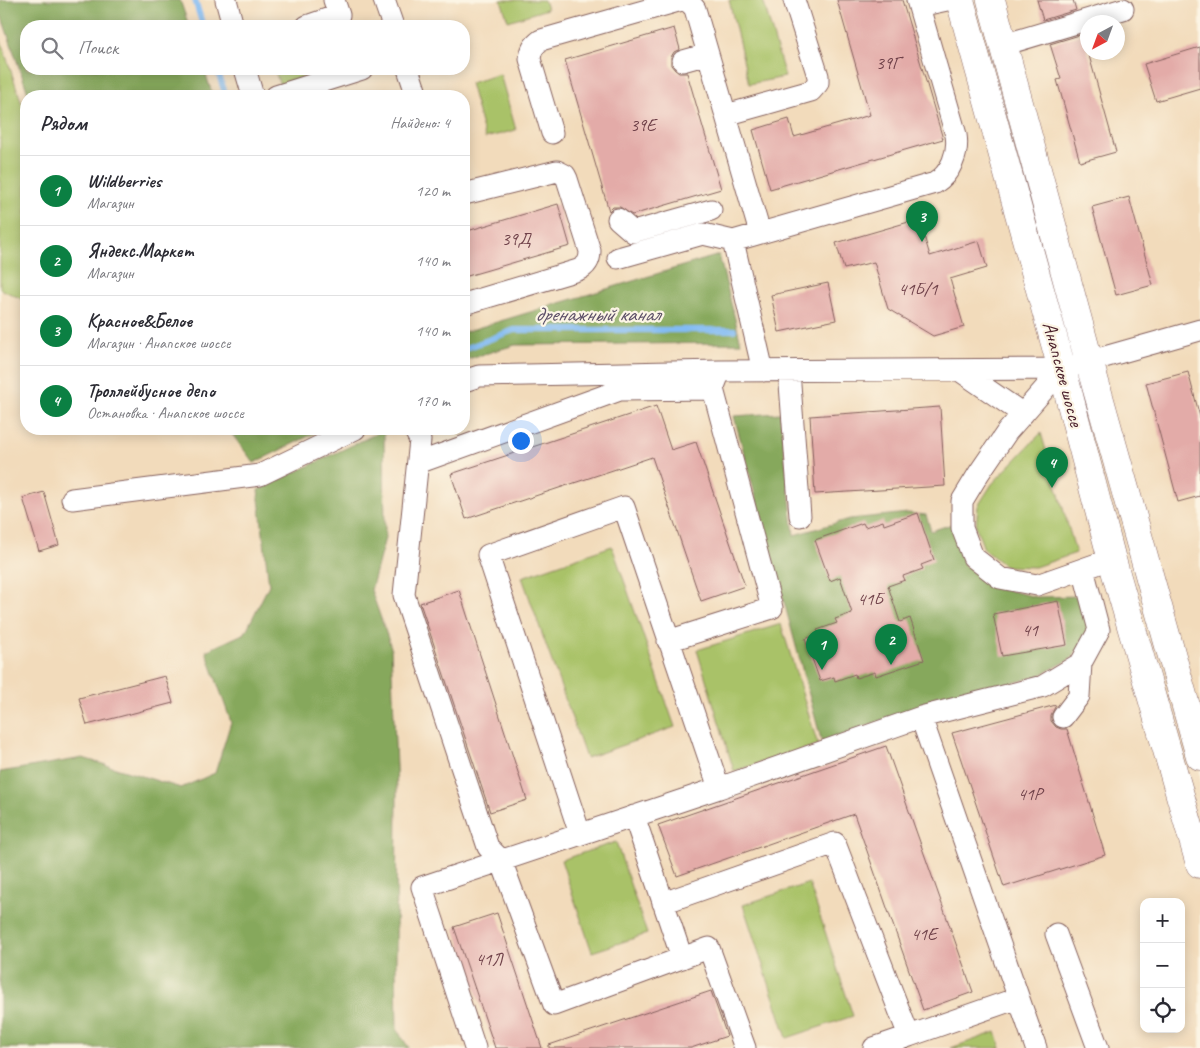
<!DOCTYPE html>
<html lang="ru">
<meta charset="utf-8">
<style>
:root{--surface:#fff;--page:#f2f2f3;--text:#2b2b33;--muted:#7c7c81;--line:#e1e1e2;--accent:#0b8043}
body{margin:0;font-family:Caveat,sans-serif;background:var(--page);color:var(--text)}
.controls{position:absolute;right:15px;bottom:15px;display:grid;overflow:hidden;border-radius:10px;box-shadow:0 2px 12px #0003}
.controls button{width:45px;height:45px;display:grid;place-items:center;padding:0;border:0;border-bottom:1px solid var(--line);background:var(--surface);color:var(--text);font:25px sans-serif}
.compass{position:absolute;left:1080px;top:15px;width:45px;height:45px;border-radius:50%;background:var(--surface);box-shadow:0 2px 12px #0003;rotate:221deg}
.you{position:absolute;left:520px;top:440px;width:18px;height:18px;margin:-12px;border:4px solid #fff;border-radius:50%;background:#1a73e8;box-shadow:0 0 0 8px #1a73e833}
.badge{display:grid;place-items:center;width:32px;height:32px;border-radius:50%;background:var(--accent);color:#fff;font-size:16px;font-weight:700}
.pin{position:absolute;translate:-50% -41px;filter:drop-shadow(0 1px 2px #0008)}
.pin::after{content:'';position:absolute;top:26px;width:18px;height:15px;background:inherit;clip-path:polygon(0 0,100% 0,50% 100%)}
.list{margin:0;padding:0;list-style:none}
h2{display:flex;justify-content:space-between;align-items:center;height:65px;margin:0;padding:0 20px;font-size:21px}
h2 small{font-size:16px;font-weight:400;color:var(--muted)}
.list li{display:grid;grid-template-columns:32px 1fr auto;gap:15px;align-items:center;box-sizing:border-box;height:70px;padding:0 20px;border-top:1px solid var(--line)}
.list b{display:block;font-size:19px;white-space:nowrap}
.list p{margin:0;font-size:16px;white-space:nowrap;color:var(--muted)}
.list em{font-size:16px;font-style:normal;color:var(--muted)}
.icon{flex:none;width:28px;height:28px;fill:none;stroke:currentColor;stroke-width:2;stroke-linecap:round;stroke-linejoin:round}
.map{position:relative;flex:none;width:1200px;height:1048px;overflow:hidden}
.search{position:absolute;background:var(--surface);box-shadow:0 2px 12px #0003;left:20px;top:20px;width:450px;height:55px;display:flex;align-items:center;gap:12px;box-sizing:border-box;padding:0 18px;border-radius:20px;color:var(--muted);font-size:19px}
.panel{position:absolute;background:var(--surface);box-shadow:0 2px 12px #0003;left:20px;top:90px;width:450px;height:345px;border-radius:20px}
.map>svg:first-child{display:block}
.green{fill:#a9c267;stroke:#7a7049}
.forest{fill:#86a85c;stroke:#686444}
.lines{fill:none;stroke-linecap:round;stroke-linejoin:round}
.stream{stroke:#82bbf3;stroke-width:6}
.building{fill:#e3aba8}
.minor-casing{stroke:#85615d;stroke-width:23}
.highway-casing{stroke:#85615d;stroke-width:29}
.minor{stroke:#fff;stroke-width:21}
.highway{stroke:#fff;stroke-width:28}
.labels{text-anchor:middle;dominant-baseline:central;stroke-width:4.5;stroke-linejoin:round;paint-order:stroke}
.number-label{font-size:18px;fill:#70424a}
.street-label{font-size:20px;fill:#4a1f2b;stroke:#fcf5e5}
.water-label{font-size:21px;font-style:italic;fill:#5b4e67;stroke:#fcf5e5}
</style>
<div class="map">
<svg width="1200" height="1048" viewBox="0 0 1200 1048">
<rect width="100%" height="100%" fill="#fcf5e5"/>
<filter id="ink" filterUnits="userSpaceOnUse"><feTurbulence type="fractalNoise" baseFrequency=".02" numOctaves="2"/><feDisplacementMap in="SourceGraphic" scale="10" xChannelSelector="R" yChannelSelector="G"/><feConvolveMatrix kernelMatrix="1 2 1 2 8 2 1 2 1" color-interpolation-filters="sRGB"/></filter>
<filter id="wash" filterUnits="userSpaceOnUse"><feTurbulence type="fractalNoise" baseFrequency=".0096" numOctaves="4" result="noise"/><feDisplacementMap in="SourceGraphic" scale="20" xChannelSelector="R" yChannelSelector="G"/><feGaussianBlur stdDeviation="1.12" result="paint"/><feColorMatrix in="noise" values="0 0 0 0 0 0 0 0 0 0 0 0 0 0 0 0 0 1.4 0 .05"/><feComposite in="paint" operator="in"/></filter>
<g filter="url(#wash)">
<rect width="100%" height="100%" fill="#f2dbbb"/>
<path class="green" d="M 501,0 L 544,0 L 547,9 L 508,21 Z
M 729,0 L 763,0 L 785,77 L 749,84 Z
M 0,38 L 26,116 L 26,297 L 22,299 L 0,289 Z
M 274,69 L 329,69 L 280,85 Z
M 500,74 L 516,130 L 485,138 L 470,83 Z
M 1041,433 L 1076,553 L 1035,567 L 1005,566 L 984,549 L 976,527 L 978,506 L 992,484 Z
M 612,546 L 675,727 L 586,758 L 522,577 Z
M 781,624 L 818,745 L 734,771 L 697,650 Z
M 616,842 L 647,934 L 592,952 L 561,860 Z
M 809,883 L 853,1016 L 787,1038 L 743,905 Z
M 996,1032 L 1001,1048 L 951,1048 Z"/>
<path class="forest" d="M 0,0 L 180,0 L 189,26 L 26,26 L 26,69 L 204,69 L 213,96 L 29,96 L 0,12 Z
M 719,255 L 741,343 L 515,345 L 464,360 L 464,332 Z
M 780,413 L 794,535 L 850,519 L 908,513 L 926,515 L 931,531 L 952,524 L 964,565 L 999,588 L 1036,597 L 1080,596 L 1091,630 L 1071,659 L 1036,677 L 916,707 L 822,743 L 734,416 Z
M 228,429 L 323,429 L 254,463 Z
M 384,430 L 385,538 L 371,590 L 391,647 L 397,790 L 396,963 L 397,1030 L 409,1048 L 0,1048 L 0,772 L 83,758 L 181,788 L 215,773 L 231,722 L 206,651 L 245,633 L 269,585 L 258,490 Z"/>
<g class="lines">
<path class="stream" d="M 195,0 L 203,26
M 217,69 L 226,96
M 464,349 L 514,330 L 734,330"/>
</g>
<g id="blocks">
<path class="building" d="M 837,0 L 902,0 L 943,139 L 770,189 L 753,130 L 789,119 L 794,137 L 870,115 Z
M 1037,0 L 1073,0 L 1076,10 L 1043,20 Z
M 674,28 L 680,49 L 674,52 L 671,57 L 671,65 L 675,70 L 679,73 L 687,73 L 721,189 L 632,215 L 620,207 L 613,207 L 609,211 L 565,60 Z
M 1083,34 L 1116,152 L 1080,162 L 1057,80 L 1061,79 L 1050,44 Z
M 1200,47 L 1200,88 L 1156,101 L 1144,64 Z
M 1129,197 L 1153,285 L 1116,295 L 1092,207 Z
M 558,204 L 570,246 L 464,277 L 464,232 Z
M 919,219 L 930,256 L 979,241 L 987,268 L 950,279 L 964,327 L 933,336 L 888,309 L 874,262 L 844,269 L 836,243 Z
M 828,283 L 836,320 L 779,332 L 771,295 Z
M 1188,372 L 1200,417 L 1200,496 L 1178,502 L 1146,383 Z
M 656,406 L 671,450 L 696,442 L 745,586 L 701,601 L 652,457 L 466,519 L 451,474 Z
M 940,407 L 945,486 L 815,494 L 810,416 Z
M 44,492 L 59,545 L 39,551 L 23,498 Z
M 918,513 L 934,560 L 921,565 L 923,569 L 903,576 L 905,580 L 888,586 L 900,622 L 910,618 L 924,660 L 876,676 L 875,672 L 856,678 L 855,674 L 835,681 L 834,677 L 820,681 L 805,639 L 819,634 L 817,630 L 837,623 L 835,619 L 852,613 L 840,577 L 830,581 L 815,540 L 863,523 L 865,527 L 883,521 L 884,525 Z
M 459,590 L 527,800 L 490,812 L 420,603 Z
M 1058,601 L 1067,645 L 1002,656 L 993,614 Z
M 165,676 L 173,703 L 87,725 L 79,698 Z
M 1056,705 L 1051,715 L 1051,721 L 1056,727 L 1061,729 L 1067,729 L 1105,855 L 1004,887 L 952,733 Z
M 886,746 L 973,992 L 923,1010 L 854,814 L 677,876 L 658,825 Z
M 497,913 L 542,1048 L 495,1048 L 454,927 Z
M 711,991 L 727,1036 L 691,1048 L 549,1048 L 549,1045 Z"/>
</g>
</g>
<g filter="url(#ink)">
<use href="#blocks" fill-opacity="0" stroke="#85615d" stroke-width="1"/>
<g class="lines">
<defs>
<path id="minor" d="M 226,0 L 233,26
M 384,0 L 393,26
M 685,0 L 691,4 L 695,9 L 760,233
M 919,6 L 947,0
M 307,26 L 339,15 L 334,0
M 1003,45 L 1123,9
M 683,61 L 708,54
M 245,69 L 253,96
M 408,69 L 417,96
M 276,96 L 362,69
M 726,115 L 811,91 L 818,83 L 818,76 L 794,0
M 552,133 L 530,59 C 531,50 533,46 541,40 L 682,0
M 464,194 L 557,171 L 565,175 L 567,179 L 590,251 C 590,261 587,266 578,270 L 464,304
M 618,219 L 633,232 L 711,210
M 618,258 L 703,234 L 733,241
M 1062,369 L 1007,432 L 979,473 L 962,501 L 962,528 L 973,557 L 1000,578 L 1037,585 L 1097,564
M 959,370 L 1023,414
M 763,371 L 733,241 L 935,183 C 951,173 959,153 956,135 L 917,0
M 789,371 L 800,516
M 464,381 L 479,376 L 720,371 L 1062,369 L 1200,330
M 414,429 L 420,440 L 404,595 L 488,847 L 501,860 L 554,1005 L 709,948 L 745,1048
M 418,463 L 620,390 L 713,389
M 72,499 L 260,475 L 355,429
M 668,641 L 772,608 L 713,389 L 720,371
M 1063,717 L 1079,696 L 1081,663
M 719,788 L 921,717
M 634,816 L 682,958
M 663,903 L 835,843 L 909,1036 L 1018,998
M 1056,934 L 1098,1048
M 475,1048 L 422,887 L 719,788 L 624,507 L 488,555 L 580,834
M 874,1048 L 909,1036
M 1036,1048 L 921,717 L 1043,686 L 1081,663 L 1099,630 L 1083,569"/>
<path id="highway" d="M 960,0 L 1062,369 L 1112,560 L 1200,864
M 991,0 L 1089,361 L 1200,756"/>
</defs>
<use href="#minor" class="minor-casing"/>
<use href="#highway" class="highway-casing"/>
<use href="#minor" class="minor"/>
<use href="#highway" class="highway"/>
</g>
</g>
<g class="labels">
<g class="number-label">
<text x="888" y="63">39Г</text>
<text x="643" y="125">39Е</text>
<text x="516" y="239">39Д</text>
<text x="918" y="289">41Б/1</text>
<text x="870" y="599">41Б</text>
<text x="1030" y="630">41</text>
<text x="1030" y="794">41Р</text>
<text x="924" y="934">41Е</text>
<text x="489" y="959">41Л</text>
</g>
<g class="street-label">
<text transform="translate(1063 374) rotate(75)">Анапское шоссе</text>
</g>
<g class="water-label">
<text x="597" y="314">дренажный канал</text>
</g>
</g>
</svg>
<div class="controls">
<button>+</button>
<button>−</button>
<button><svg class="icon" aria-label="locate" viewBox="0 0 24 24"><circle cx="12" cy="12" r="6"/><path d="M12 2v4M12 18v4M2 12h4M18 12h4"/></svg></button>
</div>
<svg class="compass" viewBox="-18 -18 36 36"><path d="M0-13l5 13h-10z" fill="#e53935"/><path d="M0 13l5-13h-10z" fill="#7c7c81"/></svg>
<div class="you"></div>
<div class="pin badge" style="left:822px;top:670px">1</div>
<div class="pin badge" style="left:891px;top:665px">2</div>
<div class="pin badge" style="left:922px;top:242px">3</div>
<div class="pin badge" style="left:1052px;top:488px">4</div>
<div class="search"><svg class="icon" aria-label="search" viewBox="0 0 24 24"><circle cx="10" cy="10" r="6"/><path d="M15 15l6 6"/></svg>Поиск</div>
<section class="panel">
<h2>Рядом<small>Найдено: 4</small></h2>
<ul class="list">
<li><span class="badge">1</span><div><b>Wildberries</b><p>Магазин</p></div><em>120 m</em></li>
<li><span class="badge">2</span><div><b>Яндекс.Маркет</b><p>Магазин</p></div><em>140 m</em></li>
<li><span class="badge">3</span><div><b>Красное&amp;Белое</b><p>Магазин · Анапское шоссе</p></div><em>140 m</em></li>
<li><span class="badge">4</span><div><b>Троллейбусное депо</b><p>Остановка · Анапское шоссе</p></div><em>170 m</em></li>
</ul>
</section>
</div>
